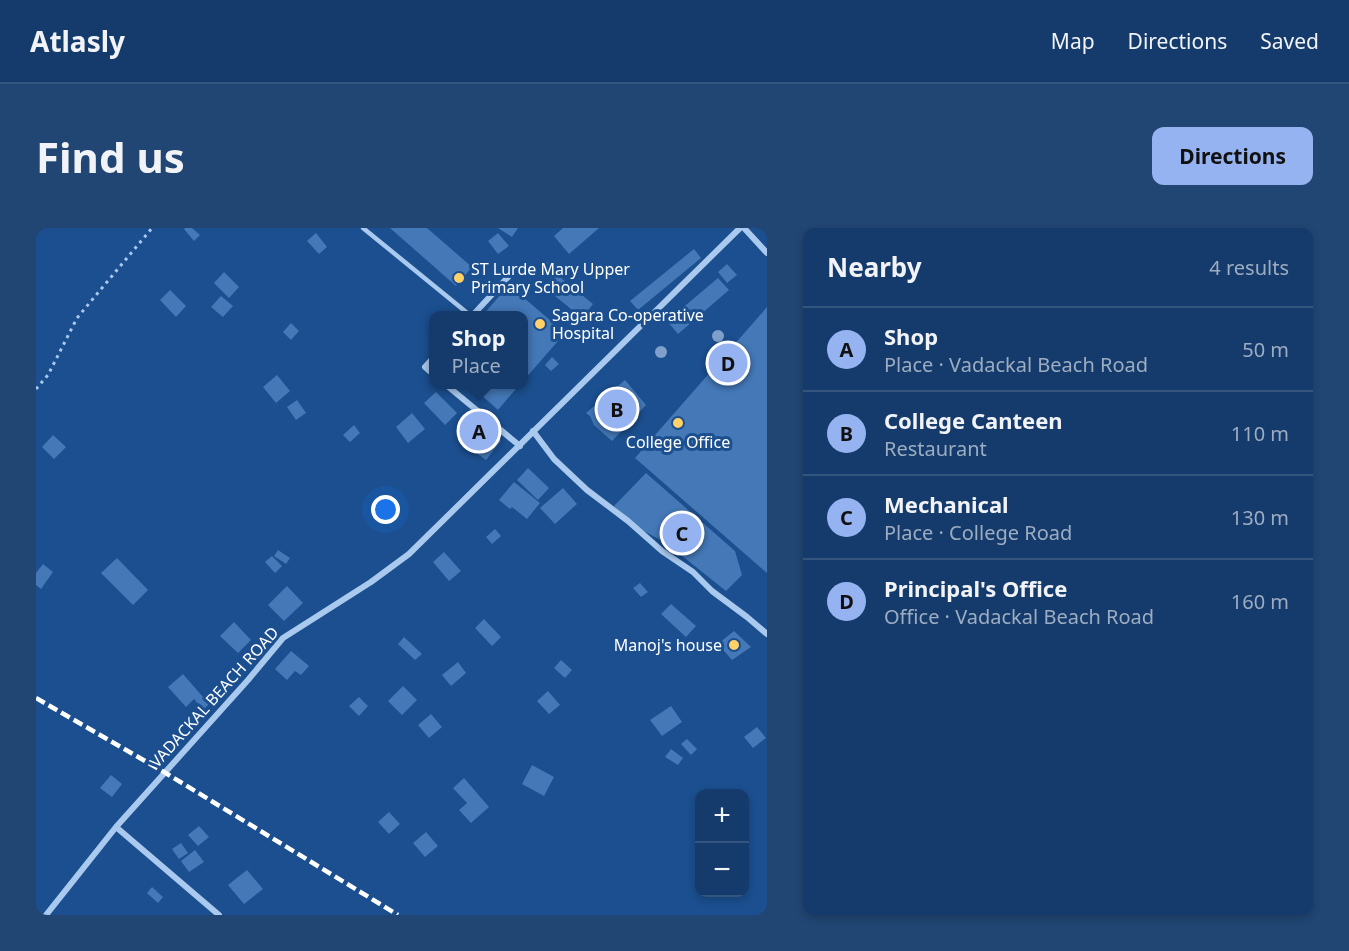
<!DOCTYPE html>
<meta charset="utf-8">
<style>
:root{--surface:#143b6b;--page:#214673;--text:#f1f3f6;--muted:#9dadc1;--line:#33557e;--accent:#95b2f1}
body{margin:0;font-family:"Noto Sans",sans-serif;background:var(--page);color:var(--text)}
.controls{position:absolute;right:18px;bottom:18px;display:grid;overflow:hidden;border-radius:12px;box-shadow:0 3px 9px #0003}
.controls button{width:54px;height:54px;display:grid;place-items:center;padding:0;border:0;border-bottom:2px solid var(--line);background:var(--surface);color:var(--text);font:30px sans-serif}
.you{position:absolute;left:350px;top:282px;width:21px;height:21px;margin:-15px;border:4px solid #fff;border-radius:50%;background:#1a73e8;box-shadow:0 0 0 9px #1a73e833}
.badge{display:grid;place-items:center;width:39px;height:39px;border-radius:50%;background:var(--accent);color:#111;font-size:20px;font-weight:700}
.pin{position:absolute;translate:-50% -50%;border:3px solid #fff;box-shadow:0 2px 6px #0006}
.popup{position:absolute;left:393px;top:83px;width:99px;height:78px;box-sizing:border-box;display:grid;place-content:center;border-radius:12px;background:var(--surface);filter:drop-shadow(0 2px 4px #0005);font-size:20px;white-space:nowrap;color:var(--muted)}
.popup b{font-size:22px;color:var(--text)}
.popup::after{content:'';position:absolute;left:50%;top:100%;margin-left:-12px;border:12px solid transparent;border-top-color:var(--surface)}
.list{margin:0;padding:0;list-style:none}
h2{display:flex;justify-content:space-between;align-items:center;height:78px;margin:0;padding:0 24px;font-size:26px}
h2 small{font-size:20px;font-weight:400;color:var(--muted)}
.list li{display:grid;grid-template-columns:39px 1fr auto;gap:18px;align-items:center;box-sizing:border-box;height:84px;padding:0 24px;border-top:2px solid var(--line)}
.list b{display:block;font-size:22px;white-space:nowrap}
.list p{margin:0;font-size:20px;white-space:nowrap;color:var(--muted)}
.list em{font-size:20px;font-style:normal;color:var(--muted)}
.map{position:relative;flex:none;width:731px;height:687px;overflow:hidden;border-radius:12px}
header{display:flex;align-items:center;gap:36px;box-sizing:border-box;height:84px;padding:0 30px;background:var(--surface);border-bottom:2px solid var(--line)}
header strong{font-size:28px}
nav{display:flex;gap:33px;margin-inline-start:auto;font-size:21px}
.intro{display:flex;align-items:center;justify-content:space-between;box-sizing:border-box;height:144px;padding:0 36px}
h1{margin:0;font-size:42px}
.button{padding:15px 27px;border-radius:12px;background:var(--accent);color:#111;font-size:21px;font-weight:700}
main{display:flex;gap:36px;padding:0 36px}
aside{flex:1;background:var(--surface);border-radius:12px;box-shadow:0 3px 9px #0003}
.map>svg:first-child{display:block}
.building{fill:#4478b7}
.lines{fill:none;stroke-linecap:round;stroke-linejoin:round}
.path{stroke:#a9c9ee;stroke-width:3;stroke-dasharray:3 4.5;stroke-linecap:butt}
.service{stroke:#a9c9ee;stroke-width:4.5}
.minor{stroke:#a9c9ee;stroke-width:6}
.rail{stroke:#fff;stroke-width:4.5;stroke-dasharray:10 4.5;stroke-linecap:butt}
.tree{fill:#7ea0ca}
.poi-dot{fill:#ffd166;stroke:#1b4f8f;stroke-width:2}
.labels{text-anchor:middle;dominant-baseline:central;stroke-width:6;stroke-linejoin:round;paint-order:stroke}
.poi-label{font-size:16px;fill:#fff;stroke:#1b4f8f;text-anchor:start}
.street-label{font-size:16px;fill:#fff;stroke:#1b4f8f}
</style>
<header>
<strong>Atlasly</strong>
<nav><a>Map</a><a>Directions</a><a>Saved</a></nav>
</header>
<div class="intro"><h1>Find us</h1><a class="button">Directions</a></div>
<main>
<div class="map">
<svg width="731" height="687" viewBox="0 0 731 687">
<rect width="100%" height="100%" fill="#1b4f8f"/>
<path class="building" d="M 149,0 L 156,0 L 164,7 L 158,13 L 148,1 Z
M 354,0 L 391,0 L 436,39 L 420,58 Z
M 462,0 L 482,0 L 476,9 Z
M 527,0 L 563,0 L 533,26 L 518,8 Z
M 280,5 L 291,19 L 283,26 L 271,13 Z
M 462,5 L 473,18 L 462,26 L 452,13 Z
M 658,21 L 665,30 L 602,82 L 594,73 Z
M 512,34 L 518,41 L 510,48 L 504,41 Z
M 691,36 L 701,47 L 691,55 L 682,44 Z
M 188,44 L 203,59 L 193,70 L 178,55 Z
M 519,45 L 557,76 L 546,90 L 508,59 Z
M 682,50 L 693,62 L 642,106 L 631,93 Z
M 473,57 L 529,105 L 488,152 L 488,88 L 446,88 Z
M 134,62 L 150,78 L 140,89 L 124,72 Z
M 185,68 L 197,78 L 187,89 L 175,79 Z
M 731,79 L 731,345 L 599,230 Z
M 255,95 L 263,103 L 255,112 L 247,104 Z
M 516,129 L 523,136 L 515,143 L 509,137 Z
M 241,147 L 254,163 L 240,175 L 227,159 Z
M 589,152 L 610,177 L 576,213 L 558,197 L 554,188 L 550,185 Z
M 433,156 L 484,156 L 462,182 Z
M 400,164 L 421,185 L 409,197 L 388,175 Z
M 261,172 L 270,185 L 260,192 L 251,179 Z
M 376,185 L 389,201 L 372,215 L 360,199 Z
M 440,193 L 465,213 L 450,232 L 425,214 Z
M 318,197 L 324,205 L 314,214 L 307,207 Z
M 17,207 L 30,219 L 18,231 L 6,219 Z
M 492,240 L 513,260 L 502,272 L 481,252 Z
M 610,245 L 699,323 L 706,347 L 690,363 L 630,315 L 595,296 L 578,278 Z
M 478,254 L 504,275 L 491,291 L 476,279 L 474,281 L 463,272 Z
M 527,260 L 541,276 L 519,296 L 504,280 Z
M 459,301 L 465,308 L 456,316 L 450,309 Z
M 242,322 L 254,330 L 250,336 L 238,328 Z
M 408,324 L 425,343 L 413,353 L 397,334 Z
M 236,328 L 246,338 L 239,345 L 229,334 Z
M 81,330 L 112,362 L 97,377 L 65,345 Z
M 7,336 L 17,344 L 5,361 L 0,357 L 0,345 Z
M 604,355 L 612,364 L 605,369 L 597,360 Z
M 251,358 L 267,375 L 248,393 L 232,377 Z
M 635,376 L 660,398 L 650,409 L 625,386 Z
M 448,391 L 465,409 L 456,418 L 439,400 Z
M 198,394 L 215,412 L 202,425 L 184,408 Z
M 698,403 L 715,419 L 696,432 L 682,416 Z
M 368,409 L 386,426 L 379,432 L 362,416 Z
M 255,423 L 273,438 L 265,447 L 259,443 L 251,452 L 239,441 Z
M 525,432 L 536,442 L 529,450 L 518,440 Z
M 422,434 L 430,445 L 415,458 L 406,447 Z
M 147,446 L 173,476 L 167,482 L 158,471 L 150,479 L 132,459 Z
M 367,458 L 381,472 L 366,487 L 352,473 Z
M 512,463 L 524,477 L 513,486 L 501,473 Z
M 323,469 L 332,478 L 323,488 L 313,478 Z
M 635,478 L 646,494 L 626,508 L 614,492 Z
M 395,486 L 406,499 L 393,510 L 382,497 Z
M 721,499 L 730,510 L 717,520 L 708,509 Z
M 651,511 L 661,521 L 655,527 L 645,516 Z
M 635,521 L 647,530 L 642,537 L 629,529 Z
M 496,537 L 518,549 L 508,568 L 486,556 Z
M 75,547 L 86,556 L 76,569 L 64,560 Z
M 428,550 L 453,579 L 435,595 L 423,582 L 431,575 L 417,560 Z
M 353,584 L 364,596 L 353,606 L 342,594 Z
M 163,598 L 173,609 L 162,618 L 152,607 Z
M 390,604 L 402,618 L 389,629 L 377,615 Z
M 145,615 L 152,625 L 143,631 L 136,621 Z
M 159,622 L 168,634 L 153,644 L 145,633 Z
M 211,642 L 227,661 L 208,676 L 192,657 Z
M 116,659 L 127,669 L 122,675 L 111,665 Z"/>
<g class="lines">
<path class="path" d="M 0,161 L 12,147 L 41,90 L 116,0"/>
<path class="service" d="M 327,0 L 435,88"/>
<path class="minor" d="M 708,0 L 731,25
M 436,88 L 473,48
M 398,129 L 389,139 L 398,147
M 409,156 L 484,218
M 497,203 L 518,231 L 551,262 L 592,293 L 626,323 L 657,344 L 676,363 L 711,389 L 731,406
M 80,599 L 183,687
M 10,687 L 80,599 L 212,452 L 247,410 L 335,354 L 373,326 L 704,0"/>
<path class="rail" d="M 0,470 L 128,544 L 362,687"/>
</g>
<g class="tree">
<circle cx="682" cy="108" r="6"/>
<circle cx="625" cy="124" r="6"/>
</g>
<g class="poi-dot">
<circle cx="423" cy="50" r="6"/>
<circle cx="504" cy="96" r="6"/>
<circle cx="642" cy="195" r="6"/>
<circle cx="698" cy="417" r="6"/>
</g>
<g class="labels">
<g class="poi-label">
<text x="435" y="41">ST Lurde Mary Upper<tspan x="435" dy="18">Primary School</tspan></text>
<text x="516" y="87">Sagara Co-operative<tspan x="516" dy="18">Hospital</tspan></text>
<text x="642" y="214" text-anchor="middle">College Office</text>
<text x="686" y="417" text-anchor="end">Manoj's house</text>
</g>
<g class="street-label">
<text transform="translate(178 469) rotate(-48)">VADACKAL BEACH ROAD</text>
</g>
</g>
</svg>
<div class="controls">
<button>+</button>
<button>−</button>
</div>
<div class="you"></div>
<div class="pin badge" style="left:443px;top:203px">A</div>
<div class="popup"><b>Shop</b>Place</div>
<div class="pin badge" style="left:581px;top:181px">B</div>
<div class="pin badge" style="left:646px;top:305px">C</div>
<div class="pin badge" style="left:692px;top:135px">D</div>
</div>
<aside>
<h2>Nearby<small>4 results</small></h2>
<ul class="list">
<li><span class="badge">A</span><div><b>Shop</b><p>Place · Vadackal Beach Road</p></div><em>50 m</em></li>
<li><span class="badge">B</span><div><b>College Canteen</b><p>Restaurant</p></div><em>110 m</em></li>
<li><span class="badge">C</span><div><b>Mechanical</b><p>Place · College Road</p></div><em>130 m</em></li>
<li><span class="badge">D</span><div><b>Principal's Office</b><p>Office · Vadackal Beach Road</p></div><em>160 m</em></li>
</ul>
</aside>
</main>
